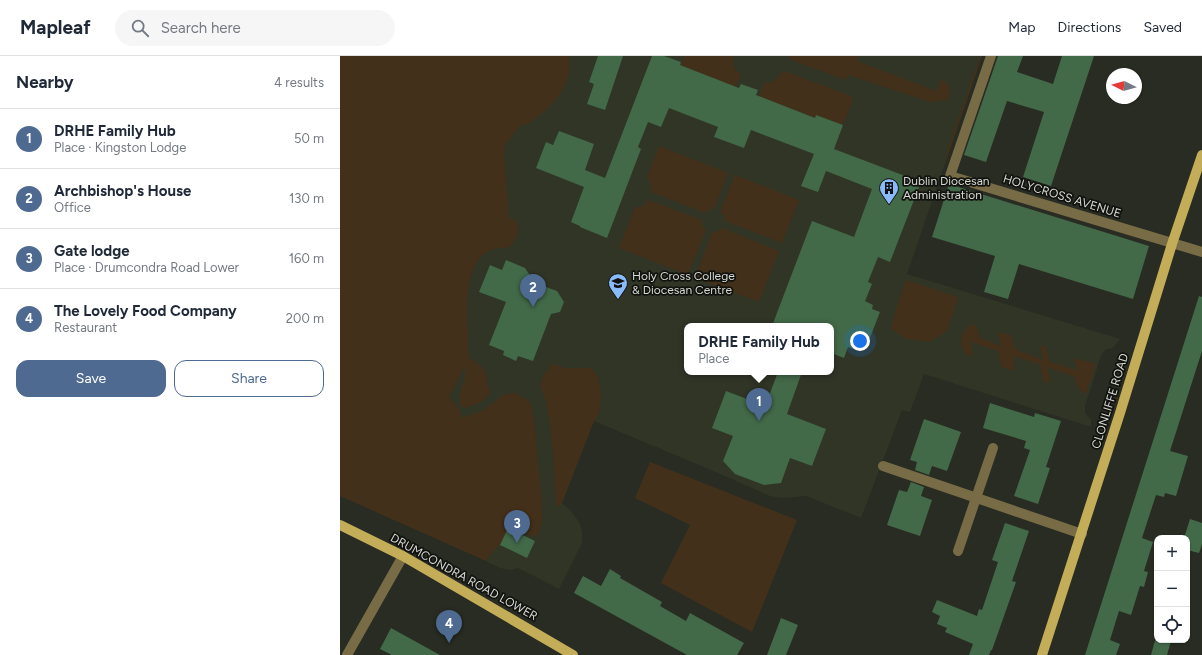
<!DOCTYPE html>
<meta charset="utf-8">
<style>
:root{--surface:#fff;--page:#f6f6f7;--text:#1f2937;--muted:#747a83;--line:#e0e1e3;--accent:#4e6a90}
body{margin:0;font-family:Figtree,sans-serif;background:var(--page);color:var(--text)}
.controls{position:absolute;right:12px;bottom:12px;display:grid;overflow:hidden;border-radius:8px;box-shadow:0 1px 3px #0004}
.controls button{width:36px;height:36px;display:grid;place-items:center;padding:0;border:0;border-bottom:1px solid var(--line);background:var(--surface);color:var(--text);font:20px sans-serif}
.compass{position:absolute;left:766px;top:12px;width:36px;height:36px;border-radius:50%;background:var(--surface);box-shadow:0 1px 3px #0004;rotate:275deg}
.you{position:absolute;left:520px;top:285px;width:14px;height:14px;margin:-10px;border:3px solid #fff;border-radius:50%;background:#1a73e8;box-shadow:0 0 0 6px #1a73e833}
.badge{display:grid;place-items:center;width:26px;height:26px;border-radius:50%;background:var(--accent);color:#fff;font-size:13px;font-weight:700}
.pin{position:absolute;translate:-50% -33px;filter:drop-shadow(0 1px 2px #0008)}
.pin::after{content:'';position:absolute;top:21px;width:14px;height:12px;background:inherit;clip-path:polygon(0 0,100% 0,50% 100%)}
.popup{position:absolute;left:344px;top:267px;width:150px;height:52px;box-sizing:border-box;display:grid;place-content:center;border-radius:8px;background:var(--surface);filter:drop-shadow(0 1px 3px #0005);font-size:13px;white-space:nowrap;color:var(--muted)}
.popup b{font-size:15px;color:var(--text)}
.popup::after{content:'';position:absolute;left:50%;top:100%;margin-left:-8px;border:8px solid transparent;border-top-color:var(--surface)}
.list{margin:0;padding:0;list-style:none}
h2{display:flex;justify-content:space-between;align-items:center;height:52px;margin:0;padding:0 16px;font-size:17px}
h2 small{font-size:13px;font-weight:400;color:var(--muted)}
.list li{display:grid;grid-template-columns:26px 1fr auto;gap:12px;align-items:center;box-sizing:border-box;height:60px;padding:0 16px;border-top:1px solid var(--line)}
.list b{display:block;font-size:15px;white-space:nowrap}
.list p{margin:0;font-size:13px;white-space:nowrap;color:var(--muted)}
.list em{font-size:13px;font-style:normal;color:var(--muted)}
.actions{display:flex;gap:8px;padding:12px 16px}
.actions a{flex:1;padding:9px 0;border:1px solid var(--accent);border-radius:12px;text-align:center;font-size:14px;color:var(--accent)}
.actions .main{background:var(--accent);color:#fff}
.icon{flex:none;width:22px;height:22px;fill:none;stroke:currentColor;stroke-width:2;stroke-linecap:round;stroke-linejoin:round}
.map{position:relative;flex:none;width:862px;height:599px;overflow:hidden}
header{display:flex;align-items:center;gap:24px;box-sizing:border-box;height:56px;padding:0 20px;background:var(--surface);border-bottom:1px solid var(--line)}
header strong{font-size:19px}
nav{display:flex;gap:22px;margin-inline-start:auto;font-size:14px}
.search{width:280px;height:36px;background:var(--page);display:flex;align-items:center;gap:10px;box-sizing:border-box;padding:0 14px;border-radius:22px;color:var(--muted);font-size:15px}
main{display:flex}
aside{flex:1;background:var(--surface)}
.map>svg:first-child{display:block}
.built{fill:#303526;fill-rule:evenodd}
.green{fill:#43301a}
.building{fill:#426948}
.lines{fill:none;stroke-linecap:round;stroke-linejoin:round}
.minor{stroke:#776c45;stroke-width:10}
.major{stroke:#c4ad58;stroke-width:10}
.labels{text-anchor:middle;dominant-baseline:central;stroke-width:3.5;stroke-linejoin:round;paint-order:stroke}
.poi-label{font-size:12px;fill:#d6d8d2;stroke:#12130f;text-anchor:start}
.street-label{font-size:12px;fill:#d6d8d2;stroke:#12130f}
</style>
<header>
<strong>Mapleaf</strong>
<div class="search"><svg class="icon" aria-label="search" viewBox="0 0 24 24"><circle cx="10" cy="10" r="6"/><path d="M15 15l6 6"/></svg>Search here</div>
<nav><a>Map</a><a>Directions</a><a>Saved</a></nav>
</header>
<main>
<aside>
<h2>Nearby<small>4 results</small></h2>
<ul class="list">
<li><span class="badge">1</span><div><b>DRHE Family Hub</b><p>Place · Kingston Lodge</p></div><em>50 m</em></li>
<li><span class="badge">2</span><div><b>Archbishop's House</b><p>Office</p></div><em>130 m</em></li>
<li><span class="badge">3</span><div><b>Gate lodge</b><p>Place · Drumcondra Road Lower</p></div><em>160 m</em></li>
<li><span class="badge">4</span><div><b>The Lovely Food Company</b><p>Restaurant</p></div><em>200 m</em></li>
</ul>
<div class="actions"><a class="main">Save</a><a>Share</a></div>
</aside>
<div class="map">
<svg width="862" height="599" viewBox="0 0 862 599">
<rect width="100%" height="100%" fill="#292c22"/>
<path class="built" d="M 0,0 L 642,0 L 567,218 L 780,283 L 773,292 L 767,293 L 764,295 L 761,300 L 745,350 L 745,356 L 747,360 L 751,363 L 751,371 L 584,318 L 570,356 L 562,354 L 521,462 L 466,440 L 441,442 L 430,440 L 371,414 L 254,365 L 222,447 L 231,455 L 239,466 L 242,475 L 242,487 L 219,533 L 178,512 L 170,514 L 160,512 L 0,433 ZM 347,270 L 491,270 L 491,316 L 347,316 Z"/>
<path class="green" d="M 0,0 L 229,0 C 234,31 210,53 186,69 L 181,68 L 165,89 L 164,96 L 169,162 L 178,166 L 178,179 L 170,191 C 163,192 155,192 149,195 C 119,208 128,277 129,302 C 135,306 143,310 146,317 C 148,324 145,329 151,335 C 147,344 134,350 125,352 L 120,349 C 117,334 127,327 125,313 L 123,314 L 109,341 L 119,353 L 122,362 L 139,356 L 151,349 L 163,339 L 172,337 L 177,338 L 187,344 L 191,349 L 194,363 L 202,447 L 202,467 L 198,478 L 193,481 L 168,468 C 168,483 153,494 146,505 L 0,440 Z
M 344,0 L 393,0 C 393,8 394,15 401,18 L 396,31 L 340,9 Z
M 448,0 L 519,0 L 517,5 L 596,35 L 601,23 C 611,28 612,35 607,44 L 590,46 L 508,19 L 506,24 L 451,4 Z
M 640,0 L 642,0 L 604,111 L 609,89 Z
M 444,15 L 511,40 L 513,44 L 503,69 L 476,59 L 475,62 L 419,40 L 424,27 C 434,28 437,20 444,15 Z
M 319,90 L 388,117 L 374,153 L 368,154 L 365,157 L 311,136 L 311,128 L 307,122 Z
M 395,119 L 459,144 L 442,187 L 385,165 L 384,160 L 380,156 Z
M 308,144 L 362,164 L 362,169 L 366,174 L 348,219 L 279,192 L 295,151 C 302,152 305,149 308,144 Z
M 382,172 L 439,195 L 419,246 L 355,222 L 372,176 L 378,175 Z
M 566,224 L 618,241 L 607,275 L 590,286 L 566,283 L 551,273 L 556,253 Z
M 631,269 L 636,269 L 640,282 L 661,290 L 658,276 L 671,279 L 675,293 L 703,304 L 700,289 L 706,291 L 710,306 L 737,314 L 734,302 L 756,308 L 746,338 C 739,334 736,329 735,321 L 707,311 L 711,327 L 703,325 L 700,308 L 673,300 L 675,315 L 661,311 L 658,295 L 631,286 L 633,300 L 626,299 C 618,286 619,277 631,269 Z
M 213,308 L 225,312 L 251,312 L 258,321 L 261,339 L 259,357 L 254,365 L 222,447 L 220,451 L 216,449 L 213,397 L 209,363 L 206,345 L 200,330 L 203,319 Z
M 310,406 L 457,464 L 412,576 L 321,527 L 350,469 L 295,442 Z"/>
<path class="building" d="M 258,0 L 283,0 L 265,54 L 247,48 L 254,28 L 249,26 Z
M 312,0 L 324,0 L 341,6 L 340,9 L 399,32 L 401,28 L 418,34 L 416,39 L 475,62 L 476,59 L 503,69 L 494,93 L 581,126 L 550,206 L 538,201 L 528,226 L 532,228 L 525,245 L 533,249 L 532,253 L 540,256 L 526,292 L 518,289 L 516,294 L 508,291 L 504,302 L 491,297 L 491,270 L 432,270 L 472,165 L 514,181 L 532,133 L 486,115 L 478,136 L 461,130 L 474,98 L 411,74 L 404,92 L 374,81 L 378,71 L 329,52 L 321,71 L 308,66 L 298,91 L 301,93 L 267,182 L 240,171 L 240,170 L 231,166 L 244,131 L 196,112 L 206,86 L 213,89 L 219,75 L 254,88 L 245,114 L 265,122 Z
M 658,0 L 683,0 L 677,16 L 713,28 L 722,0 L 754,0 L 711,130 L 683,121 L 704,56 L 667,45 L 646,106 L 624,99 Z
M 609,128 L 809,190 L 793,243 L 679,208 L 668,243 L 644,236 L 655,200 L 592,181 Z
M 166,204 L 185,212 L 195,227 L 217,235 L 224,246 L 220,256 L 211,258 L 193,305 L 178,300 L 176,305 L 163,299 L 164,295 L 149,289 L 166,246 L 139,236 L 150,209 L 162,214 Z
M 859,240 L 862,241 L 862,295 L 830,395 L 848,400 L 836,440 L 825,437 L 824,441 L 816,439 L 802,482 L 813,486 L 804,515 L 808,516 L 804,531 L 800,530 L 791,559 L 779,555 L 770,584 L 780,588 L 776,599 L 745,599 Z
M 438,316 L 462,316 L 447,358 L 486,373 L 472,410 L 450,402 L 441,427 L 424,429 L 395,418 L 383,405 L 393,380 L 372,372 L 386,335 L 425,350 Z
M 650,347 L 694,361 L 695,357 L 721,365 L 706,411 L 710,412 L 698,448 L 674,440 L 690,394 L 684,392 L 686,385 L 643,372 Z
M 584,363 L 621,376 L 607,415 L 592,410 L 589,419 L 575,414 L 577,406 L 570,404 Z
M 571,426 L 584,431 L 581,440 L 592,444 L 580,480 L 547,469 L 559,434 L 567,436 Z
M 850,463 L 862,467 L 862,488 L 859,497 L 847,494 L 847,482 L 844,482 Z
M 665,467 L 689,475 L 672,525 L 676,526 L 652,594 L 651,594 L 649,599 L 629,599 L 633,588 L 605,576 L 607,572 L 597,568 L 600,560 L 592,556 L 597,544 L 637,560 L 639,553 L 642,554 L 658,506 L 652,504 Z
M 168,472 L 195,485 L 187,502 L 160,489 Z
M 270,513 L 281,520 L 280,522 L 322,546 L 320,550 L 346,565 L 350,557 L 404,587 L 397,599 L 347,599 L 234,537 L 243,520 L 261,530 Z
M 441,562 L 458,569 L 446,599 L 427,599 Z
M 51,572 L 100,599 L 52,599 L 40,593 Z
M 816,581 L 817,584 L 831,585 L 827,599 L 811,599 Z"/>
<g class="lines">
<path class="minor" d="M 651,0 L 610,120 L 862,196
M 543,410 L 742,478
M 618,495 L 653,392
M 7,599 L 63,500"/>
<path class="major" d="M 0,469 L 63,500 L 233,599
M 702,599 L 780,357 L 832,188 L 862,99"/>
</g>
<defs>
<symbol id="building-pin" viewBox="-11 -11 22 30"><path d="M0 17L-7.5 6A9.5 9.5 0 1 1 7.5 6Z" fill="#88bafc" stroke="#12130f"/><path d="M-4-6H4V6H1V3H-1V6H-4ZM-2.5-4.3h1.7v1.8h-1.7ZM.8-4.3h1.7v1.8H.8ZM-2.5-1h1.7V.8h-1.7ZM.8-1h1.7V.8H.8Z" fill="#111"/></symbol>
<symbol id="university-pin" viewBox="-11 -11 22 30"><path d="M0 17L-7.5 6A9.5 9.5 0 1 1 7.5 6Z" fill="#88bafc" stroke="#12130f"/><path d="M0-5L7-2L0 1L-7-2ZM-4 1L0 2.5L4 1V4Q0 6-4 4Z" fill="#111"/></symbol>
</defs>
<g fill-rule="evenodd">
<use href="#building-pin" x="538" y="121" width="22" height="30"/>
<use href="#university-pin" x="267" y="216" width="22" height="30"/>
</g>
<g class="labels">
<g class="poi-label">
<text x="563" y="125">Dublin Diocesan<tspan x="563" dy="14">Administration</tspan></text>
<text x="292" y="220">Holy Cross College<tspan x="292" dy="14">&amp; Diocesan Centre</tspan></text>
</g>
<g class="street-label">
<text transform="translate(722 140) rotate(17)">HOLYCROSS AVENUE</text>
<text transform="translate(770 345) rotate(-73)">CLONLIFFE ROAD</text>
<text transform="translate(124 521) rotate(29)">DRUMCONDRA ROAD LOWER</text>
</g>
</g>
</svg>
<div class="controls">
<button>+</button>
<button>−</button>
<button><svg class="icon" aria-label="locate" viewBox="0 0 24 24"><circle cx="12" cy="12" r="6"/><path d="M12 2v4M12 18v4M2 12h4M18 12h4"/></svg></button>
</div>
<svg class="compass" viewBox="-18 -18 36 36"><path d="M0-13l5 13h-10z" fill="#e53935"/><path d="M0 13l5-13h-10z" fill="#747a83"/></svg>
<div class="you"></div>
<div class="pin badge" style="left:419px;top:365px">1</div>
<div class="popup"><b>DRHE Family Hub</b>Place</div>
<div class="pin badge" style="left:193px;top:251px">2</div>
<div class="pin badge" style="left:177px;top:487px">3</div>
<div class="pin badge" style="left:109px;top:587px">4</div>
</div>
</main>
